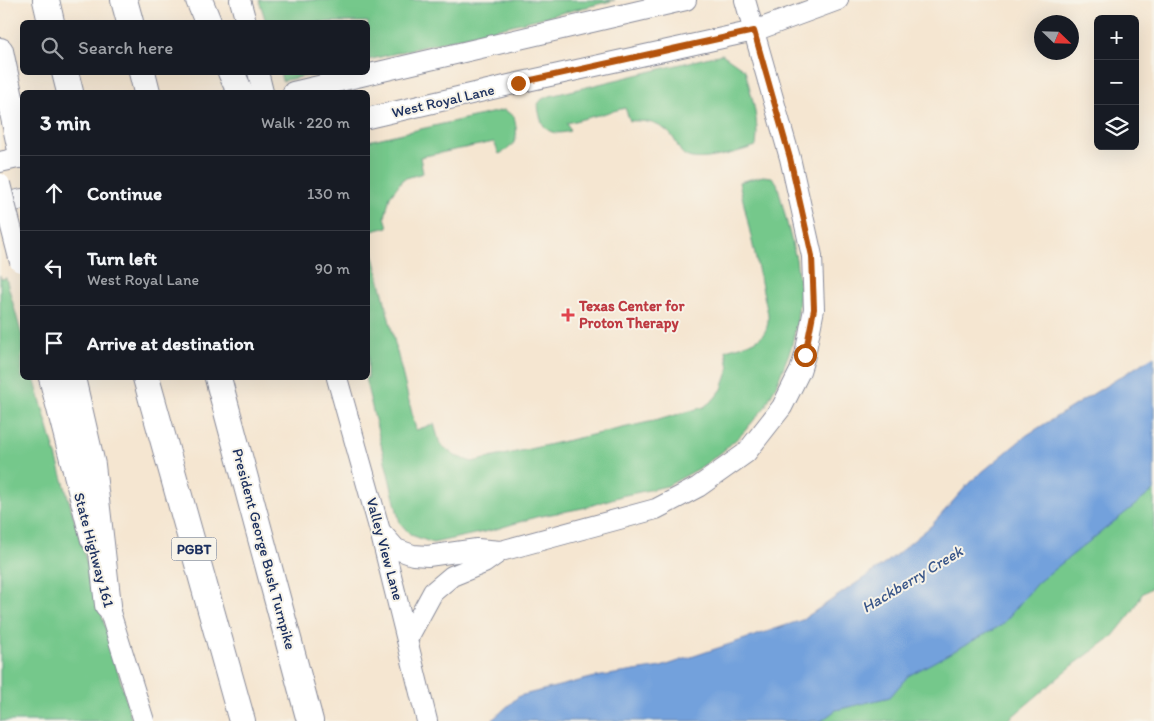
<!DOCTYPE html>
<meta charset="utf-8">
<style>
:root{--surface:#171b24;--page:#242831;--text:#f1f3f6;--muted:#9ea1a6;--line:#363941}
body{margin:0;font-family:Itim,sans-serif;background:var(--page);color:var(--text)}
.controls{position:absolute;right:15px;top:15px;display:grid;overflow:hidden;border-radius:8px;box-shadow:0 5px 20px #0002}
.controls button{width:45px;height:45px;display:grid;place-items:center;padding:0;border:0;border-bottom:1px solid var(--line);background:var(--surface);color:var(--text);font:25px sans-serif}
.compass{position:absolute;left:1034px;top:15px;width:45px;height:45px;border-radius:50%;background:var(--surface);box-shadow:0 5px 20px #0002;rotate:113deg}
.stop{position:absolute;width:15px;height:15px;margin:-11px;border:4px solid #b45309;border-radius:50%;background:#fff}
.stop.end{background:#b45309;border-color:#fff;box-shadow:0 1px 5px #0008}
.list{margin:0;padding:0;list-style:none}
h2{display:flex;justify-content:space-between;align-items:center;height:65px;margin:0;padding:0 20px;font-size:21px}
h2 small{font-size:16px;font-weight:400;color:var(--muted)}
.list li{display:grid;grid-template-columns:32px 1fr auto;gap:15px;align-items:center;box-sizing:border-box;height:75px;padding:0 20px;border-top:1px solid var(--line)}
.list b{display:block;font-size:19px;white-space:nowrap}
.list p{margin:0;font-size:16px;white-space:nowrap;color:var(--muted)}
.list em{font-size:16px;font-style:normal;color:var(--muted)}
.icon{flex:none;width:28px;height:28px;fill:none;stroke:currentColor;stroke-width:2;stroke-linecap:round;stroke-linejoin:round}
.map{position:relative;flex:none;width:1154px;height:721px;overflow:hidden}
.search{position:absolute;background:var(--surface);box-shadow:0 5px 20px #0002;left:20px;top:20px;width:350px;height:55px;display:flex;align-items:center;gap:12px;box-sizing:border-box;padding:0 18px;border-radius:8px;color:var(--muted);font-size:19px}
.panel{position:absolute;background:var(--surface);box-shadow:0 5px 20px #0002;left:20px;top:90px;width:350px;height:290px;border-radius:8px}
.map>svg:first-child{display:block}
.green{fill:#75c88b;stroke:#487c74}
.water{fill:#73a1dc;stroke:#47689d}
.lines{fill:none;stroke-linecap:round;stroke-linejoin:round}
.secondary-casing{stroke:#888a98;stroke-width:22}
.highway-casing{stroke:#888a98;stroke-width:28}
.secondary{stroke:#fff;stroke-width:20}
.highway{stroke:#fff;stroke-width:26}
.secondary-bridge-casing{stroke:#888a98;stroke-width:22;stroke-linecap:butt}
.secondary-bridge{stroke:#fff;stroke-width:20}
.route{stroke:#b45309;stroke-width:6}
.health-dot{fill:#e0444e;stroke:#f7f3e8;stroke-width:2}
.labels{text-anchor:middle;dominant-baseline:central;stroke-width:4;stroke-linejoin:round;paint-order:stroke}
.shield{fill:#f7f3e8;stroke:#5d6a87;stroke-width:1}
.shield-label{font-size:14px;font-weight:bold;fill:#1b2f5e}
.street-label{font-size:15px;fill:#1b2f5e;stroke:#f7f3e8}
.health-label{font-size:15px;font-weight:bold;fill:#be3a42;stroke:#f7f3e8;text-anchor:start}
.water-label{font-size:16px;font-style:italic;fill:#3a578a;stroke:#f7f3e8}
</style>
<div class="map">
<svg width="1154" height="721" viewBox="0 0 1154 721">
<rect width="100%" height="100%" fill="#f7f3e8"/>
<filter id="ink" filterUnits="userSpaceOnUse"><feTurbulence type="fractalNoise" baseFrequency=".02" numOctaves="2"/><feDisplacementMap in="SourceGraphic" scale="10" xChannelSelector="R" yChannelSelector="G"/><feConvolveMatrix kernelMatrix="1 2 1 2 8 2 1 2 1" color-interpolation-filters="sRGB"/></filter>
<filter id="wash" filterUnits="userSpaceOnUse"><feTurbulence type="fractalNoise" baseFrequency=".0096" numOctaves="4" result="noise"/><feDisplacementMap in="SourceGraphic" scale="20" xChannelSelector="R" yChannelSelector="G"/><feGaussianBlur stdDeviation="1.12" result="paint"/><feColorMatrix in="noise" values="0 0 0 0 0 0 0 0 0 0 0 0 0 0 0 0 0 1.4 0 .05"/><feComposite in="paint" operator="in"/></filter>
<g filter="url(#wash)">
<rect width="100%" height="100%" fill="#f5e6d1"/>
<path class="green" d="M 259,0 L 615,0 L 368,60 L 368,22 L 266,22 Z
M 722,54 L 745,70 C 751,95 760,120 756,146 C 741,151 698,165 684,155 C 679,151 678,145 674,139 C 664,124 647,120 630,121 L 625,108 L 567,123 L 570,131 C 546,138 540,125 538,104 L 542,99 L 550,96 Z
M 280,72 L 318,72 L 318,73 L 282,81 Z
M 504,110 L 514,116 C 518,135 519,145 499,154 L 494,142 L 420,157 L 423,173 L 403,179 L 390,196 L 385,217 L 388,227 L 368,232 L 416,430 L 434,424 L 440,444 L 455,456 L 472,462 L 658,420 L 704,407 L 714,399 L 722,389 L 729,369 L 726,350 C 748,343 770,343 768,314 L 739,182 L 763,176 L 772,177 L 777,183 L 796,259 L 800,291 L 797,322 L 791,348 L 778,381 L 765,407 L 743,433 L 722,452 L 700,468 L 667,486 L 621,496 L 583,508 L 536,517 L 493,530 L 433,543 L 411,535 L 400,523 L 365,378 L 368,378 L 368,141 Z
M 0,275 L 1,279 L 6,278 L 22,336 L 22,378 L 34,378 L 132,721 L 0,721 Z
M 1154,487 L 1154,586 L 1142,594 L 1133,611 L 1113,636 L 1072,666 L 1007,721 L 781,721 Z"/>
<path class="water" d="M 1154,356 L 1154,490 L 1037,583 L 1002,625 L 908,676 L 890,697 L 836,710 L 821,721 L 491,721 L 519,696 L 595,677 L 661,667 L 802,620 L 886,563 L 931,526 L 970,482 L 1027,435 Z"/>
</g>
<g filter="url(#ink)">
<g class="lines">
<defs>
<path id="secondary" d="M 240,0 L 246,22
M 258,72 L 263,92
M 293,92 L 686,0
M 368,118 L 518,83 L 754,31 L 838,0
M 0,162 L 22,157
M 0,205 L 22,199
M 49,378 L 91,540
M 337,378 L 380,531 L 427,721
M 380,531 L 396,549 L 413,555 L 428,556 L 477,549 L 501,551 L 656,509 L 698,487 L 746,453 L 782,407 L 800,371 L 805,355 L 814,309 L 812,256 L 790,158 L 745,0
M 104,593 L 144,721
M 408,638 L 433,592 L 452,576 L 484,563 L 501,551"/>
<path id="highway" d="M 46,0 L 51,22
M 124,0 L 130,22
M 199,0 L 208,22
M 0,51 L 22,155
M 65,72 L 70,92
M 142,72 L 147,92
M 231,72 L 240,92
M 72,378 L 92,465 L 108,605
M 146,378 L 242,721
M 218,378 L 310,721"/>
</defs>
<use href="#secondary" class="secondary-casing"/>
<use href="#highway" class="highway-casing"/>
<use href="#secondary" class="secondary"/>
<use href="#highway" class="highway"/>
<defs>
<path id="secondary-bridge" d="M 0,184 L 20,262"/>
</defs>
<use href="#secondary-bridge" class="secondary-bridge-casing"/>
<use href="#secondary-bridge" class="secondary-bridge"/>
</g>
</g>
<g class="lines" filter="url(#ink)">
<path class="route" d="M 518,83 L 754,31 L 790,158 L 812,256 L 814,309 L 805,355"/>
</g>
<path class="health-dot" d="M565.5 307.5h5v5h5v5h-5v5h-5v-5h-5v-5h5z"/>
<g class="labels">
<rect class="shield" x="171.5" y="537.5" width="45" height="23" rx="4"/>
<g class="shield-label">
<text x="194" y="549">PGBT</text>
</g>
<g class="street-label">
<text transform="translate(443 101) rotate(-13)">West Royal Lane</text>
<text transform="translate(264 549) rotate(75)">President George Bush Turnpike</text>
<text transform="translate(385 549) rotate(75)">Valley View Lane</text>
<text transform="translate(94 550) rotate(75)">State Highway 161</text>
</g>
<g class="health-label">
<text x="579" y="306">Texas Center for<tspan x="579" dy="17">Proton Therapy</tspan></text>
</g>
<g class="water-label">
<text transform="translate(912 579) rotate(-31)">Hackberry Creek</text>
</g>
</g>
</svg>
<div class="controls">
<button>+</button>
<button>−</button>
<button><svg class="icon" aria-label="layers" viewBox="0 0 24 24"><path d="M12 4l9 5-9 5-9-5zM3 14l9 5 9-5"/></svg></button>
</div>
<svg class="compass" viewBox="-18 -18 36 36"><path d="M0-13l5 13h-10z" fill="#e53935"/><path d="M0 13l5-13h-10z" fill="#9ea1a6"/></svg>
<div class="stop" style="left:805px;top:355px"></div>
<div class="stop end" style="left:518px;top:83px"></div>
<div class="search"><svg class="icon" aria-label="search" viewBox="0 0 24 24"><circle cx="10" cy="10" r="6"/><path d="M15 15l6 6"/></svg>Search here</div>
<section class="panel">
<h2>3 min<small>Walk · 220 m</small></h2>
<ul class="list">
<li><svg class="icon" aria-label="ahead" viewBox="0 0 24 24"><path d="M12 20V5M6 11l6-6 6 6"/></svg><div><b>Continue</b></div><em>130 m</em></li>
<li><svg class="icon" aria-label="left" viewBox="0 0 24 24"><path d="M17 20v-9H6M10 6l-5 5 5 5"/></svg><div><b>Turn left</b><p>West Royal Lane</p></div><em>90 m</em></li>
<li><svg class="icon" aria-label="arrive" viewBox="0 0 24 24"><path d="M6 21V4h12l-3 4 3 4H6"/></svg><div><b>Arrive at destination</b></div></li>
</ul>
</section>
</div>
